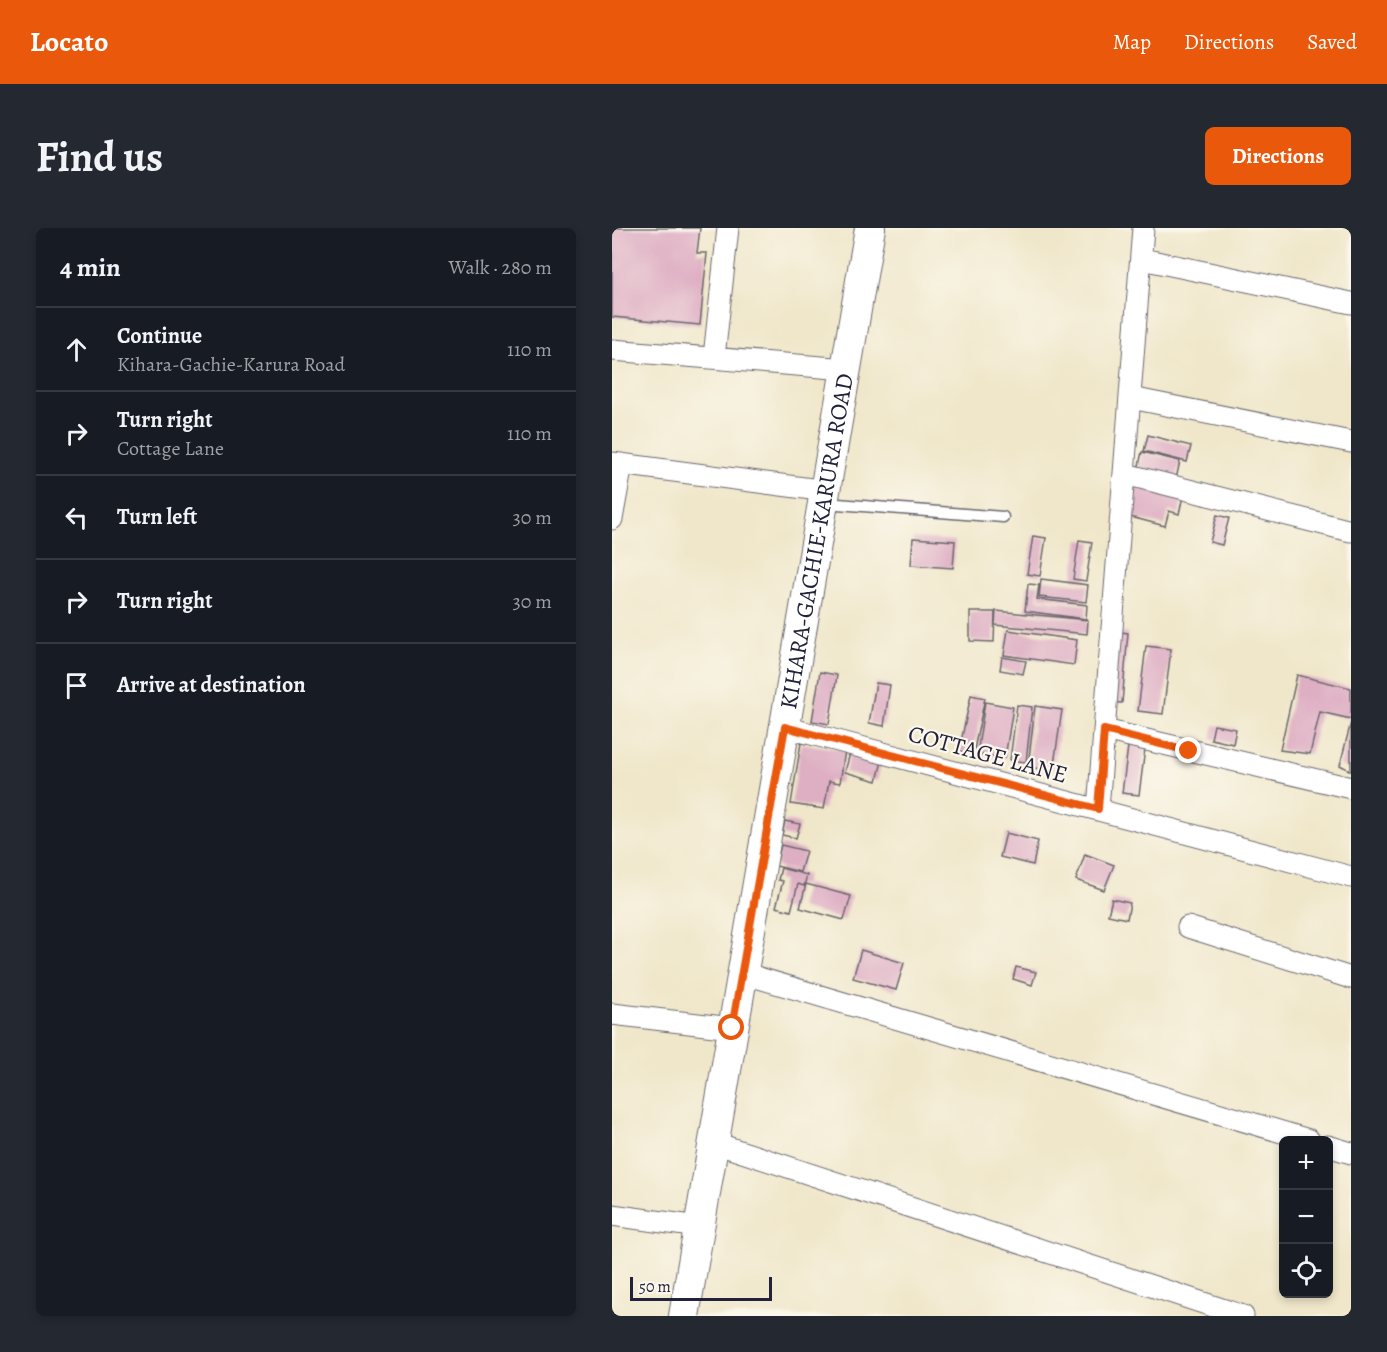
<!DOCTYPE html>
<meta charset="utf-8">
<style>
:root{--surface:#171b24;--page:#242831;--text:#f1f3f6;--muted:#9ea1a6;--line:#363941;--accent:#ea580c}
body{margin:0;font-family:Alegreya,serif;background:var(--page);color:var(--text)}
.controls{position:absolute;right:18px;bottom:18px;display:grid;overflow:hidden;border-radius:9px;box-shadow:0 3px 9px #0003}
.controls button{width:54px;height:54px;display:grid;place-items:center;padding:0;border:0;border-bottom:2px solid var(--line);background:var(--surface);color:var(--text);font:30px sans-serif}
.scale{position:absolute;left:18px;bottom:15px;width:142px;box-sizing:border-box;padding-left:6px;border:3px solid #22223b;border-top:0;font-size:16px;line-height:21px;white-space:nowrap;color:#22223b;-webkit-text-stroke:4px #fbf7ec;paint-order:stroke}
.stop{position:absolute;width:18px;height:18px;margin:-14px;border:4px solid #ea580c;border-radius:50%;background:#fff}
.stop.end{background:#ea580c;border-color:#fff;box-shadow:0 2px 6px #0008}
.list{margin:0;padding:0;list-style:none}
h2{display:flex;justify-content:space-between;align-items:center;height:78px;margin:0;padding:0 24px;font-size:26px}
h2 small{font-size:20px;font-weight:400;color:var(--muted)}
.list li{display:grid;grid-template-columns:39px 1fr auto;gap:18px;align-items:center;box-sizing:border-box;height:84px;padding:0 24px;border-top:2px solid var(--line)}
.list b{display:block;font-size:22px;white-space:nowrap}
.list p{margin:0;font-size:20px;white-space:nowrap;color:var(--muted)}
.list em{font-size:20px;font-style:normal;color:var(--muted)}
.icon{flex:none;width:33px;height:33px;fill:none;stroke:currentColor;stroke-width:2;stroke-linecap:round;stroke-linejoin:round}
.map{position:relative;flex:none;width:739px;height:1088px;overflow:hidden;border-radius:9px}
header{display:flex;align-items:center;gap:36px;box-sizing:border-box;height:84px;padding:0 30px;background:var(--accent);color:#fff}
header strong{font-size:28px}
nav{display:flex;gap:33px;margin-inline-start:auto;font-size:21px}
.intro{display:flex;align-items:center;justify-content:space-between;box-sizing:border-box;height:144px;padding:0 36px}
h1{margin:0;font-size:42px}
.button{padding:15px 27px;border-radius:9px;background:var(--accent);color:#fff;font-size:21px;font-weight:700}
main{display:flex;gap:36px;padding:0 36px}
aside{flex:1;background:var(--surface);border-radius:9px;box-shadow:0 3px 9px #0003}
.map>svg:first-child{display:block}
.building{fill:#deaec3}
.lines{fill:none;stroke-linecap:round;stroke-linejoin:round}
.lane-casing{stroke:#6a676d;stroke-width:13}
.street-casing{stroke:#6a676d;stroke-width:23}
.secondary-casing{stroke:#6a676d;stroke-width:32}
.lane{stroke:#fff;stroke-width:10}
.street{stroke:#fff;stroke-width:21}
.secondary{stroke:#fff;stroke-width:30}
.route{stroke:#ea580c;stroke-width:8}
.labels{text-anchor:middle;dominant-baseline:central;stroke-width:4.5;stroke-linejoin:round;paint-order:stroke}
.street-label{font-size:24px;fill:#22223b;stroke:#fbf7ec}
</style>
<header>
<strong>Locato</strong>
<nav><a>Map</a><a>Directions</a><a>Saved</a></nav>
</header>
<div class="intro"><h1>Find us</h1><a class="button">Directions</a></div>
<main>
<aside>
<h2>4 min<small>Walk · 280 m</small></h2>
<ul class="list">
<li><svg class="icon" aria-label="ahead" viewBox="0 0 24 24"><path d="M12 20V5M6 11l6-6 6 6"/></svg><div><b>Continue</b><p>Kihara-Gachie-Karura Road</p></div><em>110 m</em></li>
<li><svg class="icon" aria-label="right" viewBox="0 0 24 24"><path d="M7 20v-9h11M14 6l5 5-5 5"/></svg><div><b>Turn right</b><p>Cottage Lane</p></div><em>110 m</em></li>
<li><svg class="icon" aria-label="left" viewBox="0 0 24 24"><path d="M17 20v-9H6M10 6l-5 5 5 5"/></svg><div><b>Turn left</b></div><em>30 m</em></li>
<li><svg class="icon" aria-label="right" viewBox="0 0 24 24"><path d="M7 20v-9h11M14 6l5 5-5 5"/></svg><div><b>Turn right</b></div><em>30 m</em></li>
<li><svg class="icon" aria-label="arrive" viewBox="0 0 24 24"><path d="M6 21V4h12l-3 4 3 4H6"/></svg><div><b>Arrive at destination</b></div></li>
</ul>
</aside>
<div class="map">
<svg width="739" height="1088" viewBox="0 0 739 1088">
<rect width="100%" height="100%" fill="#fbf7ec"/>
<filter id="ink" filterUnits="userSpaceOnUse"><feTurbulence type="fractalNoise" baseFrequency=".0167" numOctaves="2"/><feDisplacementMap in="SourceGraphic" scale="12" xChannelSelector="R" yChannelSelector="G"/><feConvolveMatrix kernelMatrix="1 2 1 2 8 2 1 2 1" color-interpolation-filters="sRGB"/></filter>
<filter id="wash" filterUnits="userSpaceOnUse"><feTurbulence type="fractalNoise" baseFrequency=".008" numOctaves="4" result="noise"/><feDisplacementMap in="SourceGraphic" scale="24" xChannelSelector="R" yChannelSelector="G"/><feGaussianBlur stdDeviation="1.35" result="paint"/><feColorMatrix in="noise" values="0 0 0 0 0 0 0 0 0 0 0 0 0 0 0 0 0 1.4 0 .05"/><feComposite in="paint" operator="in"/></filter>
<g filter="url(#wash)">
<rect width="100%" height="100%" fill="#f0e7ca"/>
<g id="blocks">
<path class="building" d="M 0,0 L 88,0 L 85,25 L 95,25 L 88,97 L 0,89 Z
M 536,207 L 579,218 L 575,234 L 532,223 Z
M 530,224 L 568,233 L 564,251 L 526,242 Z
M 519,254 L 571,268 L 567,286 L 557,283 L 553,298 L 511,287 Z
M 605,287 L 617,290 L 610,317 L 598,314 Z
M 421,308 L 434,310 L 428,348 L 415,346 Z
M 301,310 L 343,313 L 341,340 L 299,337 Z
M 467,312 L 480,314 L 474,353 L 461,351 Z
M 429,351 L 476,357 L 474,374 L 427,369 Z
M 416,356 L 427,357 L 425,371 L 475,377 L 474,391 L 413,383 Z
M 384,383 L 476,392 L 475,406 L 383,397 Z
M 358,384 L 383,384 L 382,414 L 358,413 Z
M 396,402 L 465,412 L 462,437 L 392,427 Z
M 501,403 L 516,405 L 510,475 L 495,474 Z
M 534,418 L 559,421 L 551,486 L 526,483 Z
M 390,429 L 414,433 L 411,446 L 388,442 Z
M 208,444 L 225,447 L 217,496 L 200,493 Z
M 685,447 L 739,460 L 739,491 L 708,484 L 698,526 L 668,522 Z
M 264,455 L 278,457 L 272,498 L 257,495 Z
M 359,467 L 373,470 L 361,526 L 347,523 Z
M 373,474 L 401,479 L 393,530 L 365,526 Z
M 405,477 L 420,479 L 414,534 L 398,532 Z
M 423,478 L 450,482 L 441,543 L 416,539 Z
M 739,494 L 739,543 L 728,537 Z
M 602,497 L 624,501 L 621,516 L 599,511 Z
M 517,511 L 534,513 L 527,567 L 510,565 Z
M 189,515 L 233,522 L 228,555 L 217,553 L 212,581 L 179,576 Z
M 238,525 L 270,533 L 265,553 L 233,544 Z
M 173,593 L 188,596 L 184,610 L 170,607 Z
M 394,605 L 426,613 L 421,637 L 388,629 Z
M 169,617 L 194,623 L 188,644 L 164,638 Z
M 473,626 L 502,637 L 492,662 L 464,652 Z
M 169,640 L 195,647 L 192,658 L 186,656 L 179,683 L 164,679 L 171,653 L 166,652 Z
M 194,656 L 239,668 L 232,692 L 188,680 Z
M 500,671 L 518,675 L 515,691 L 496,687 Z
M 249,722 L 292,735 L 284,762 L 241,750 Z
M 404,739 L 424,744 L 420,757 L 401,751 Z"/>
</g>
</g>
<g filter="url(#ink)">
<use href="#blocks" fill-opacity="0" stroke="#6a676d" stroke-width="1.5"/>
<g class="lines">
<defs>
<path id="lane" d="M 213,275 L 391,289"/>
<path id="street" d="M 530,31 L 739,75
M 0,122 L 234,141
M 102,129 L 116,0
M 519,170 L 739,214
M 0,235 L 215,263
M 513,246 L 739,303
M 0,291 L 10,236
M 173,499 L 739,649
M 492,502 L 739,560
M 486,581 L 531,0
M 576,699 L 739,750
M 130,745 L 697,912
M 0,786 L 120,800
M 103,915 L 631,1088
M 716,918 L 739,925
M 0,987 L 87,999"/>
<g id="secondary">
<path id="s1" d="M 72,1088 L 258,0"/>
</g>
</defs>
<use href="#lane" class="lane-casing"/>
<use href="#street" class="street-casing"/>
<use href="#secondary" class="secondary-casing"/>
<use href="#lane" class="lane"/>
<use href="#street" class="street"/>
<use href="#secondary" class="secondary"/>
</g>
</g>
<g class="lines" filter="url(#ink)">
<path class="route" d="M 120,800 L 173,499 L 486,581 L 492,502 L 577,523"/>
</g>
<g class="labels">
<g class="street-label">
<text stroke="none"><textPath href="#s1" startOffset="786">KIHARA-GACHIE-KARURA ROAD</textPath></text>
<text transform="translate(376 526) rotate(15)">COTTAGE LANE</text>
</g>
</g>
</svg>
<div class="controls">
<button>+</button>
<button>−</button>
<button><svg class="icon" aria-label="locate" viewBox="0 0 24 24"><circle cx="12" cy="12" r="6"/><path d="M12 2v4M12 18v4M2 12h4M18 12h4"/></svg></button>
</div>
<div class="scale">50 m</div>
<div class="stop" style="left:120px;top:800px"></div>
<div class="stop end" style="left:577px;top:523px"></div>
</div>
</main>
